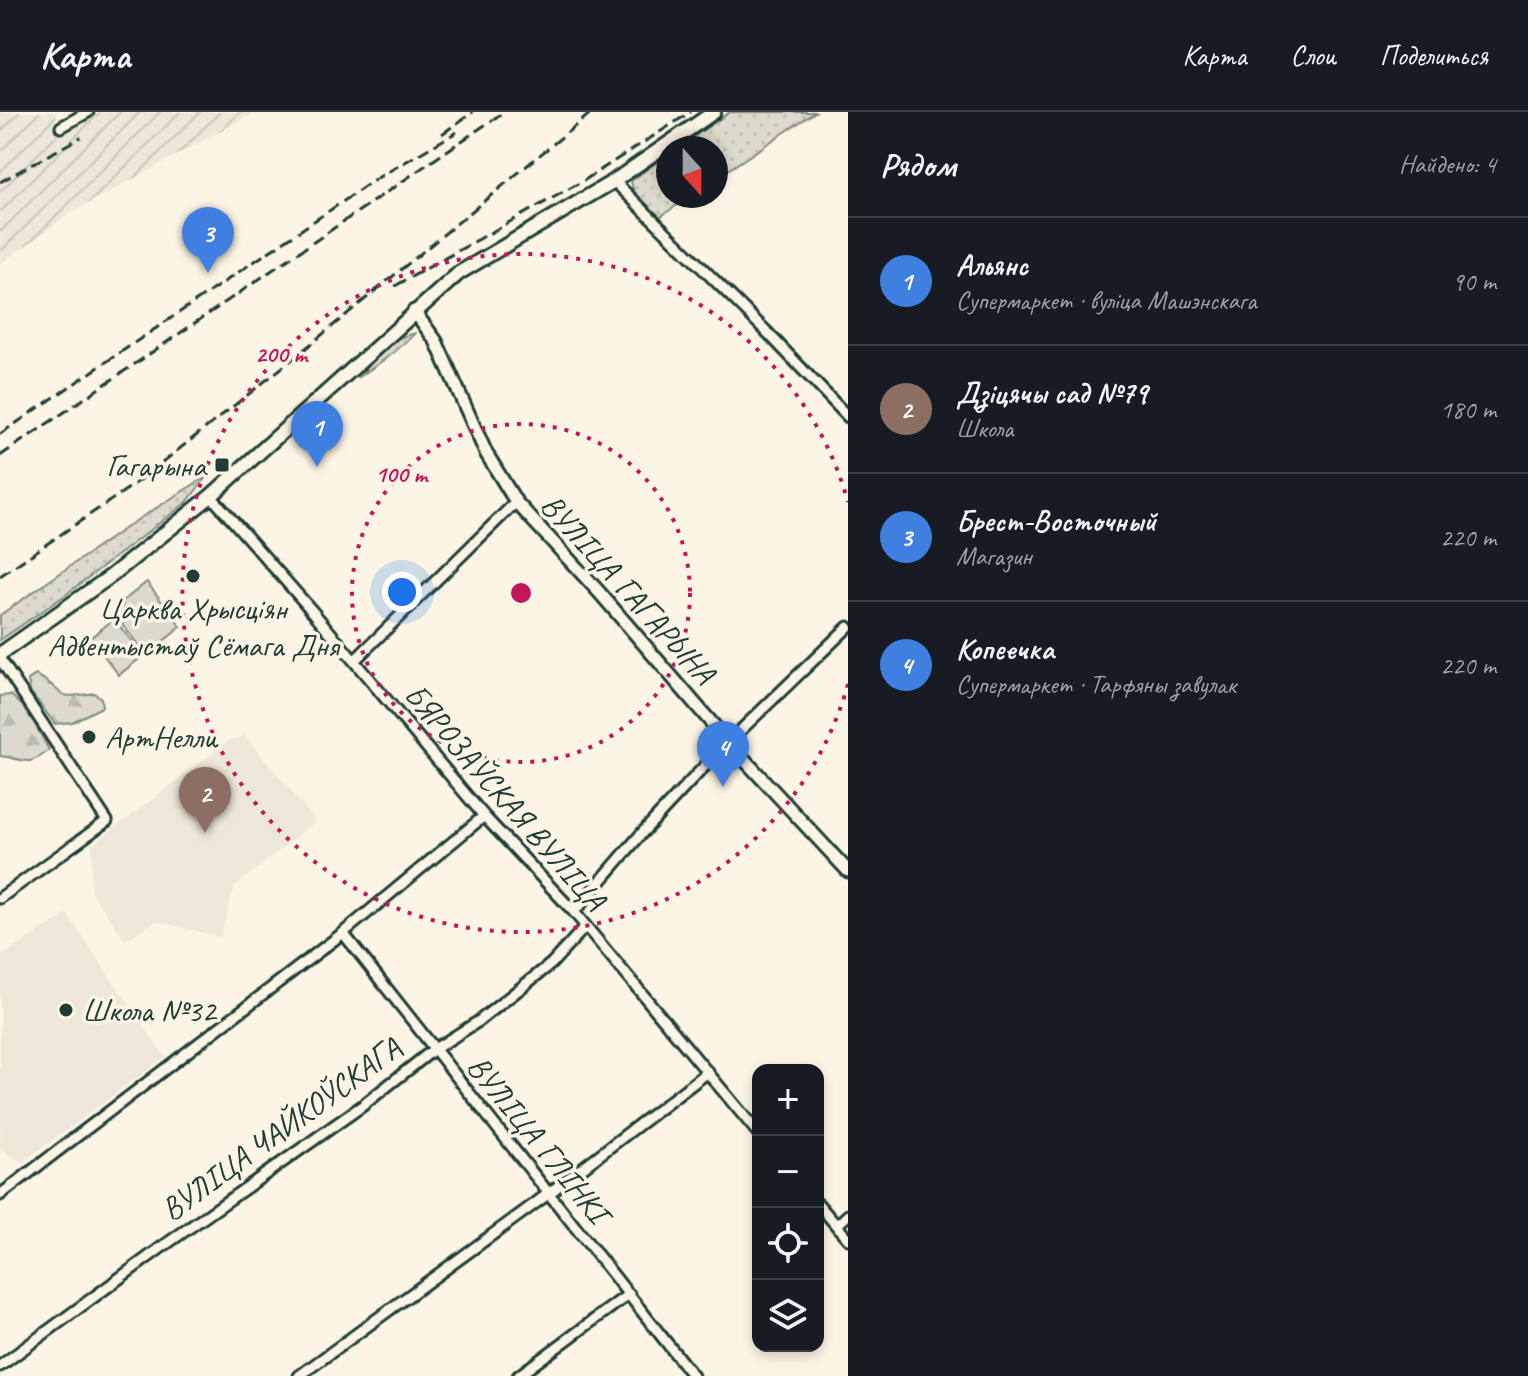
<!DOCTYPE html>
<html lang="ru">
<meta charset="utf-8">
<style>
:root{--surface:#171b24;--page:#20242c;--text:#f1f3f6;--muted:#9ea1a6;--line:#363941;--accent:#92a19f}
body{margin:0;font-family:Caveat,sans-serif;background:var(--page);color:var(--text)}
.controls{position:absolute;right:24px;bottom:24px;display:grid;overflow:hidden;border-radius:16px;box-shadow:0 4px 12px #0003}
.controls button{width:72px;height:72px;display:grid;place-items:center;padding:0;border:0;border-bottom:2px solid var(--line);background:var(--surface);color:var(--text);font:40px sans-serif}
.compass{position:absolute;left:656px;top:24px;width:72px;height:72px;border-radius:50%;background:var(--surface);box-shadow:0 4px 12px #0003;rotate:159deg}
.you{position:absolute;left:402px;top:480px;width:28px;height:28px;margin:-20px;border:6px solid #fff;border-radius:50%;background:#1a73e8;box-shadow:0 0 0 12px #1a73e833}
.badge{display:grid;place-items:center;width:52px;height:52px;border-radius:50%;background:var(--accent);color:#fff;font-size:26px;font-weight:700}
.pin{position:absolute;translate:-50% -66px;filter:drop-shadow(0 2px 4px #0008)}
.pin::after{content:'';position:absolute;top:42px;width:28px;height:24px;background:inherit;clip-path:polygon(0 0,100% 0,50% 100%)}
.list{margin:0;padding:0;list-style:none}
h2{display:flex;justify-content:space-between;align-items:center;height:104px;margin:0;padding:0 32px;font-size:34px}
h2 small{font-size:26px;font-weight:400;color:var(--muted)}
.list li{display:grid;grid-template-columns:52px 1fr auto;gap:24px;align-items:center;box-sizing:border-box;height:128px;padding:0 32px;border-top:2px solid var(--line)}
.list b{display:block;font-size:30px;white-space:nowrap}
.list p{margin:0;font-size:26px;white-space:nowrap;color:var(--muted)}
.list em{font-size:26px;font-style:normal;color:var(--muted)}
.icon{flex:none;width:44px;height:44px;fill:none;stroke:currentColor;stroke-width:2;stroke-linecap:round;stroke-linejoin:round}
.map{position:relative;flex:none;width:848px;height:1264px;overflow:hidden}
header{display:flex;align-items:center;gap:48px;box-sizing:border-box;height:112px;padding:0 40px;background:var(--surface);border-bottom:2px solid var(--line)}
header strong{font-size:38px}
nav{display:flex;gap:44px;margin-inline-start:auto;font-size:28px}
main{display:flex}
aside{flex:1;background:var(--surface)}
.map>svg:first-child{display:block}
.built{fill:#ece7d8}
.industrial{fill:url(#industrial-furrows)}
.grass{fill:url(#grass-dots);stroke:#7e8c80;stroke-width:2}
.forest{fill:url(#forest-firs);stroke:#7e8c80;stroke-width:2}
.park{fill:#dcdacc;stroke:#7e8c80;stroke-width:2}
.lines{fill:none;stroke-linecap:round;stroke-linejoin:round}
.minor-casing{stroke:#1f3d34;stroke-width:15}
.tertiary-casing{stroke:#1f3d34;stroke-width:17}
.secondary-casing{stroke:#1f3d34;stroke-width:18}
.minor{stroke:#fcf5e5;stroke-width:9}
.tertiary{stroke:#fcf5e5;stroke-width:11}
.secondary{stroke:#fcf5e5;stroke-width:12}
.rail{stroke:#1f3d34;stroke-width:3;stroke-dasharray:12 6;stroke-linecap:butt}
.ring{fill:none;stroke:#c2185b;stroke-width:4;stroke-dasharray:4 8}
.poi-dot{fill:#1f3d34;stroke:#fcf5e5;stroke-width:3}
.labels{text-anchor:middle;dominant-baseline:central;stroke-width:7;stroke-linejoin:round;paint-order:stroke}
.poi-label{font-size:32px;fill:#1f3d34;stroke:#fcf5e5;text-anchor:start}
.street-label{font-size:32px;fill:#1f3d34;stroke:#fcf5e5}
.centre{fill:#c2185b;stroke:#fcf5e5;stroke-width:4}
.ring-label{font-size:24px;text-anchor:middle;font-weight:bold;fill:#c2185b;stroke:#fcf5e5;stroke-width:7;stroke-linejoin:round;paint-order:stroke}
</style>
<header>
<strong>Карта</strong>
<nav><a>Карта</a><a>Слои</a><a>Поделиться</a></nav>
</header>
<main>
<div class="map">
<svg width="848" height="1264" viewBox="0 0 848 1264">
<defs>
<pattern id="industrial-furrows" width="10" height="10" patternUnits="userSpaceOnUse" patternTransform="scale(2)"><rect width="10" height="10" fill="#ece7d8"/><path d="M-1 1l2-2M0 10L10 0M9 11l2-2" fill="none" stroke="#cac7ba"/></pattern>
<pattern id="grass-dots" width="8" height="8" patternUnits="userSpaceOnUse" patternTransform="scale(2)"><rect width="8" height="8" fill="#dcdacc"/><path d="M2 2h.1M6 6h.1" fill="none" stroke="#bcbcb0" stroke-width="1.8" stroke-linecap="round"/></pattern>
<pattern id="forest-firs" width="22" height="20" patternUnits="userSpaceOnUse" patternTransform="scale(2)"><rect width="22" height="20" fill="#dcdacc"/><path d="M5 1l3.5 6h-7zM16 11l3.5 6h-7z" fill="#bcbcb0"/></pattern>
</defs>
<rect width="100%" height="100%" fill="#fcf5e5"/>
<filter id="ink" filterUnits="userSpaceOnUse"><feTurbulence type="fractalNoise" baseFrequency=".0125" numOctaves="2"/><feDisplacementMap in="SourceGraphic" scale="16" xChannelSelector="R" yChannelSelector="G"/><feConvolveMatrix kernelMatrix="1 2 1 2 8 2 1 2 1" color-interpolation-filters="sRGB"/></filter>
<g filter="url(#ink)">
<path class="built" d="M 245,624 L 316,709 L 235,774 L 220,825 L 156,809 L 125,828 L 91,780 L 92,733 L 230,628 Z
M 67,802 L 165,945 L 23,1050 L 0,1037 L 0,845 Z"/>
<path class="industrial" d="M 0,0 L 54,0 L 64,20 L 100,0 L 256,0 L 74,99 L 0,152 Z"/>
<path class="grass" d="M 730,0 L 815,0 L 716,66 L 716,36 L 677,36 Z
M 668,42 L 668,84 L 690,84 L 660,105 L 634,81 L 631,69 Z
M 416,221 L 392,242 L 358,266 L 394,227 Z
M 207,364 L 187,390 L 64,484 L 0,528 L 0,503 L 134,410 Z"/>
<path class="forest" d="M 36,563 C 68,579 50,589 94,581 L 101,586 L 102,595 L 72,610 L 55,612 L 30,579 L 28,568 Z
M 11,583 L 28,599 L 49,638 C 27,657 23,646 0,644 L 0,584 Z"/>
<path class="park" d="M 147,470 L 181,515 L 146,543 L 119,508 L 123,489 Z
M 114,507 L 143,544 L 119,563 L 90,526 Z"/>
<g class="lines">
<defs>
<path id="minor" d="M 61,15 L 88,0
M 614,69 L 765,218 L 848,305
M 211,384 L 313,500 L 484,704 L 574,800 L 758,1021
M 0,547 L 107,709 L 0,786
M 354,549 L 516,390
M 574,800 L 642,721 L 716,642 L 848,515
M 343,821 L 693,1264
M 0,1083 L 343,821 L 484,704
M 818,1092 L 848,1127
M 837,1113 L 848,1103
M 0,1254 L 162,1135 L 362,994 L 433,938 L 479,909 L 551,852 L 585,815
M 299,1264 L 548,1082 L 708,960
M 518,1264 L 629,1182"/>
<path id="tertiary" d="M 414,199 L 436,229 L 486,341 L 516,390 L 599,480 L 728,630 L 848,759"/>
<path id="secondary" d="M 0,542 L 111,464 L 211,384 L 459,161 L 614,69 L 714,0"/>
</defs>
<use href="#minor" class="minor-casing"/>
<use href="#tertiary" class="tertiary-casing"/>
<use href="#secondary" class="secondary-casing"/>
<use href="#minor" class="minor"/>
<use href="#tertiary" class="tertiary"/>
<use href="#secondary" class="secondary"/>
<path class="rail" d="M 442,22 L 473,0
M 0,70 L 81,25
M 395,174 L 583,69 L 691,0
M 0,322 L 379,65 L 457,20
M 0,344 L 504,0
M 0,464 L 139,369 L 289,250 L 592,0"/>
</g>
</g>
<g class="ring">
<circle cx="521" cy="481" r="169"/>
<path d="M848 572A339 339 0 1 1 848 390"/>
</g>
<g class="poi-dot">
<rect x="214" y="345" width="16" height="16" rx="4"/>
<circle cx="193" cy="464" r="8"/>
<circle cx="89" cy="625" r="8"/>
<circle cx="66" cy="898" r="8"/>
</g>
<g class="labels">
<g class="poi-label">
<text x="206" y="353" text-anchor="end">Гагарына</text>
<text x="193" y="496" text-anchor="middle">Царква Хрысціян<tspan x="193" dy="37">Адвентыстаў Сёмага Дня</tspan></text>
<text x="105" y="625">АртНелли</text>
<text x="82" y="898">Школа №32</text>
</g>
<g class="street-label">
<text transform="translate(628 477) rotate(48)">ВУЛІЦА ГАГАРЫНА</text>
<text transform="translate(505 685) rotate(49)">БЯРОЗАЎСКАЯ ВУЛІЦА</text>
<text transform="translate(281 1017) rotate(-36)">ВУЛІЦА ЧАЙКОЎСКАГА</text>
<text transform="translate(538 1027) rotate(51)">ВУЛІЦА ГЛІНКІ</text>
</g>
</g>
<circle cx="521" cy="481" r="12" class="centre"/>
<g class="ring-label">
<text x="281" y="250">200 m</text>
<text x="401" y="370">100 m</text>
</g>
</svg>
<div class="controls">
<button>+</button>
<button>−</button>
<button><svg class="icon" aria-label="locate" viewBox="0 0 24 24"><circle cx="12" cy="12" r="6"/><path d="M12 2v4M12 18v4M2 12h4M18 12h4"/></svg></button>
<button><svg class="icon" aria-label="layers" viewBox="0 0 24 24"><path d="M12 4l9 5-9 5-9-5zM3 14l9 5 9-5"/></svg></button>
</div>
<svg class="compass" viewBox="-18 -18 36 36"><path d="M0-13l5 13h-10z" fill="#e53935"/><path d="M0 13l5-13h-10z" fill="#9ea1a6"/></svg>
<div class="you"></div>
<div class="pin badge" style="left:317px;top:355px;background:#3f7fe0">1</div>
<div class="pin badge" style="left:205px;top:721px;background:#8d6e63">2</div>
<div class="pin badge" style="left:208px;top:161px;background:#3f7fe0">3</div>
<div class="pin badge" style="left:723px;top:675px;background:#3f7fe0">4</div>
</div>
<aside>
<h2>Рядом<small>Найдено: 4</small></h2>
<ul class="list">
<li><span class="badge" style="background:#3f7fe0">1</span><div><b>Альянс</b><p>Супермаркет · вуліца Машэнскага</p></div><em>90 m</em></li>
<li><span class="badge" style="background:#8d6e63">2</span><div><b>Дзіцячы сад №79</b><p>Школа</p></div><em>180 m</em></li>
<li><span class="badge" style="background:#3f7fe0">3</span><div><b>Брест-Восточный</b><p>Магазин</p></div><em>220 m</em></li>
<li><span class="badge" style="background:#3f7fe0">4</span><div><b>Копеечка</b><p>Супермаркет · Тарфяны завулак</p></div><em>220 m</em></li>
</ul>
</aside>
</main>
